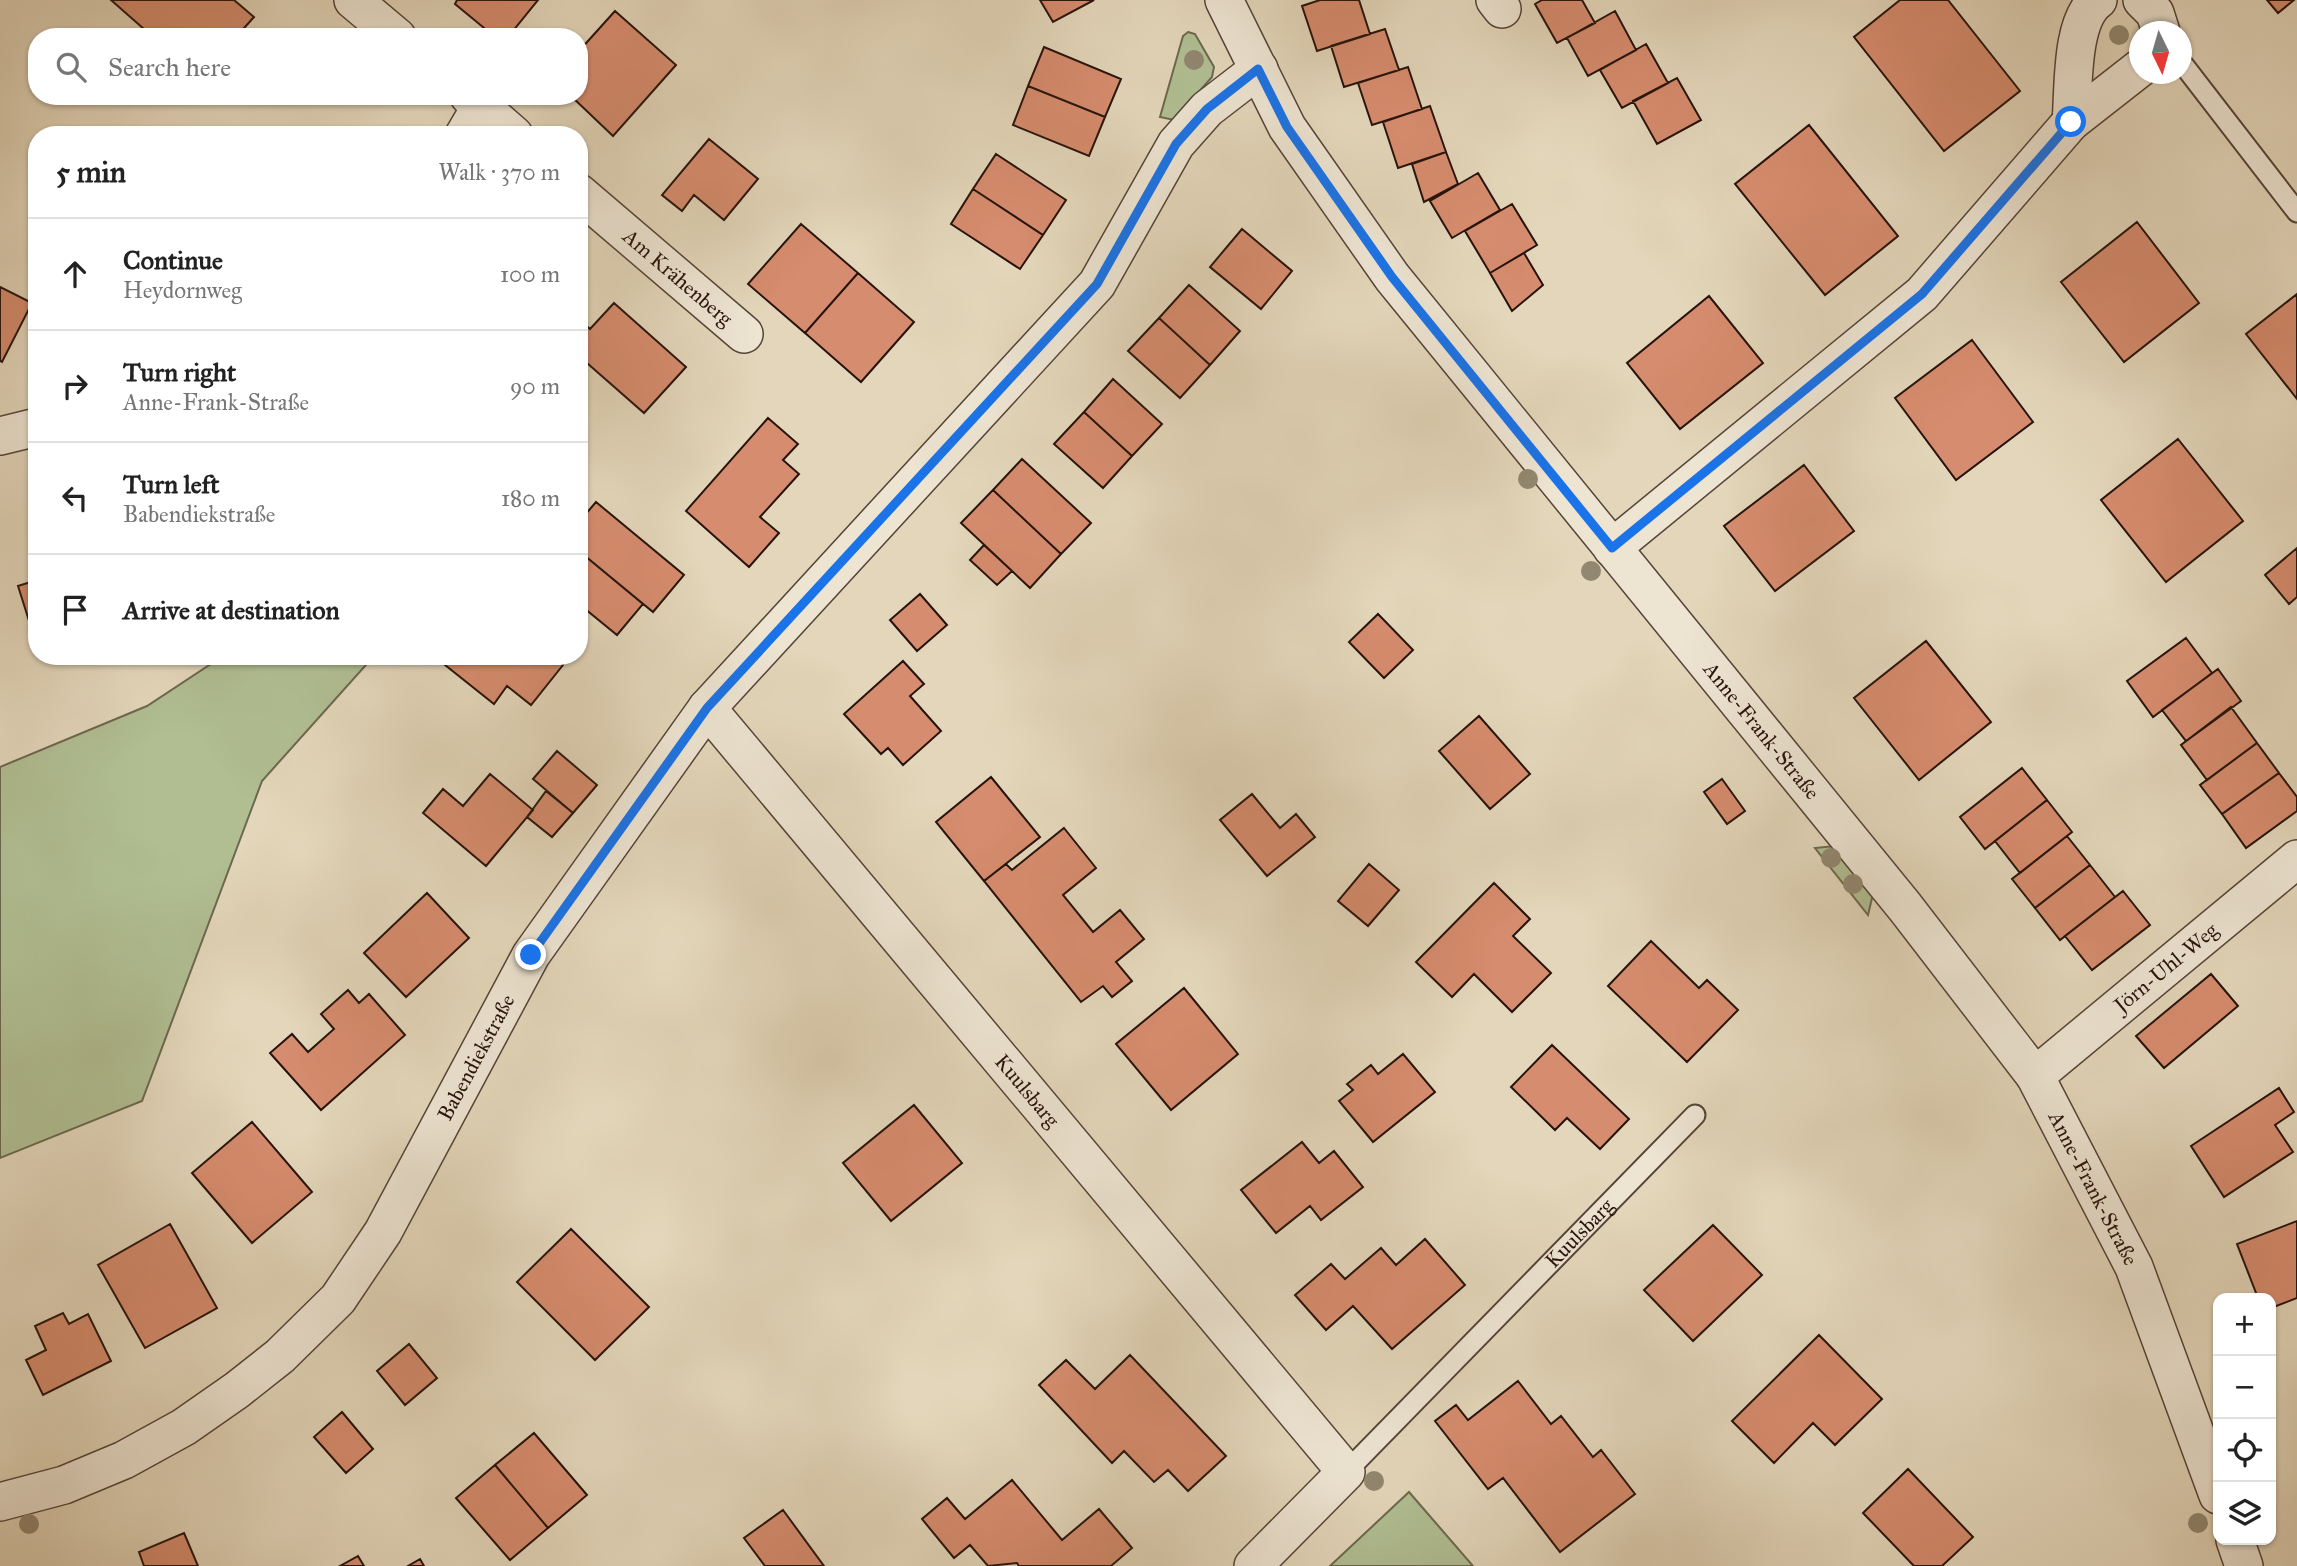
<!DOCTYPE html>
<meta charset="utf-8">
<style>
:root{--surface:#fff;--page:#f2f2f2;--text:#222;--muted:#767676;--line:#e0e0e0}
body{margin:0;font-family:"IM FELL Great Primer",serif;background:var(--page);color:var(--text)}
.controls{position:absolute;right:21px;bottom:21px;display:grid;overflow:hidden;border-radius:14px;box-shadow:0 2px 5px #0004}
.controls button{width:63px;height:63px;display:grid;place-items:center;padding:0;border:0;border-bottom:2px solid var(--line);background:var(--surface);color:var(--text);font:35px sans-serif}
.compass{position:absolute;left:2129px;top:21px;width:63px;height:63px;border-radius:50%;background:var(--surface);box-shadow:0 2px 5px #0004;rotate:175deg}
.stop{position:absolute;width:21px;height:21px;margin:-16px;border:5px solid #1a73e8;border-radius:50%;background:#fff}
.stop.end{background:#1a73e8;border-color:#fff;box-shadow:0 2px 7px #0008}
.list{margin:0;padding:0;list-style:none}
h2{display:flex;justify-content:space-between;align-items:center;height:91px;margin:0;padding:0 28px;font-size:30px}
h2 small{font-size:23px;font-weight:400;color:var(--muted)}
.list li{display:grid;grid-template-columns:46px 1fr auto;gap:21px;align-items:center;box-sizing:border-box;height:112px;padding:0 28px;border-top:2px solid var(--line)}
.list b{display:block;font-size:26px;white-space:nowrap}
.list p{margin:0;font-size:23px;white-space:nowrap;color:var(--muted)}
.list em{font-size:23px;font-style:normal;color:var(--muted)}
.icon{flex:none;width:38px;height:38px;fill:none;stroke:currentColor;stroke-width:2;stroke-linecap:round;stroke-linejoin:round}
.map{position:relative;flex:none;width:2297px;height:1566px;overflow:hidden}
.search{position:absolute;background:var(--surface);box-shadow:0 2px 5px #0004;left:28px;top:28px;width:560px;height:77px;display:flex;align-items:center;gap:18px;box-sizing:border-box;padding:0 24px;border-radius:28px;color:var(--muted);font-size:26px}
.panel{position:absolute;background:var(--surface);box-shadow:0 2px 5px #0004;left:28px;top:126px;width:560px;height:539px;border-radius:28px}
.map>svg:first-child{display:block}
.green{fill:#b0be92;stroke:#6c684f;stroke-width:2}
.building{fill:#d68c6e;stroke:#27130c;stroke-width:2}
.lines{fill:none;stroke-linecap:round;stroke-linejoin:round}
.lane-casing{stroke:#564438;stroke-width:23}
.street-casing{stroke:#564438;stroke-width:40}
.lane{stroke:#ede4d2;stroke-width:19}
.street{stroke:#ede4d2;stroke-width:37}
.tree{fill:#928770}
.route{stroke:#1a73e8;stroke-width:9}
.labels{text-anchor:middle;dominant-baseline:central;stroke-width:7;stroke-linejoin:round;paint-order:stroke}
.street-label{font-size:21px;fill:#27130c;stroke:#ede4d2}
</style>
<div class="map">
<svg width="2297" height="1566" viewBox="0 0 2297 1566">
<rect width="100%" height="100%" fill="#e3d6ba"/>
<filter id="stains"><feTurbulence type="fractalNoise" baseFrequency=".00286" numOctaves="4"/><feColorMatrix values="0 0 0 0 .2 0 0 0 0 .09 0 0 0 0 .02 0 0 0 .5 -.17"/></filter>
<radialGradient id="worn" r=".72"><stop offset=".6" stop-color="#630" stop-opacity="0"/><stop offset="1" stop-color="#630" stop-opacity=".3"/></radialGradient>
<path class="green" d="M 1188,32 L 1195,34 L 1214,67 L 1212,77 L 1174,120 L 1160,117 L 1183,36 Z
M 223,656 L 374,656 L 262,781 L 142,1101 L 0,1158 L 0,767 L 147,706 Z
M 1835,846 L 1873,894 L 1868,915 L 1815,848 Z
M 1409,1492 L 1473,1566 L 1330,1566 Z"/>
<path class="building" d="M 111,0 L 234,0 L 254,17 L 236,37 L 153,37 Z
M 457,0 L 538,0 L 508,37 L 495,37 L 455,4 Z
M 1040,0 L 1094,0 L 1053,22 Z
M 1320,0 L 1359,0 L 1370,34 L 1317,51 L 1302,6 Z
M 1542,0 L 1582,0 L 1595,23 L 1557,43 L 1535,4 Z
M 1900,0 L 1948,0 L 2020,91 L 1944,151 L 1854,37 Z
M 2267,0 L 2294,0 L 2278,13 Z
M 615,11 L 676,65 L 613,136 L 571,96 L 579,96 L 579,51 Z
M 1615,11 L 1636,50 L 1588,76 L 1567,38 Z
M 1385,29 L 1399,70 L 1344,87 L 1331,46 Z
M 1646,44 L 1668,83 L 1622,108 L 1600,70 Z
M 1044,47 L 1121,79 L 1105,117 L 1028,86 Z
M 1408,67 L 1422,109 L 1372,125 L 1358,83 Z
M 1677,78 L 1701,120 L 1657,144 L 1633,101 Z
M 1028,86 L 1105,117 L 1089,156 L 1013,125 Z
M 1430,106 L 1446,152 L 1398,168 L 1383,122 Z
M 1809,125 L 1898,236 L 1825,295 L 1735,184 Z
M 709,139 L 758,179 L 724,220 L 694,195 L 682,211 L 662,195 Z
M 1446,152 L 1458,184 L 1424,202 L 1412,164 Z
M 996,154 L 1066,200 L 1043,235 L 973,189 Z
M 1478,173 L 1500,210 L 1452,238 L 1430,201 Z
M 973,189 L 1043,235 L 1020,269 L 951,224 Z
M 1512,204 L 1537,245 L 1490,273 L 1465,231 Z
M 2137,222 L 2199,303 L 2124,362 L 2061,282 Z
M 801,224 L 858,273 L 805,333 L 748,284 Z
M 1242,229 L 1292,271 L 1261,309 L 1210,267 Z
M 1524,253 L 1543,285 L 1512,311 L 1490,273 Z
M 858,273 L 914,322 L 861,382 L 805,333 Z
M 1189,285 L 1240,331 L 1210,365 L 1159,318 Z
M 0,287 L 32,303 L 2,362 L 0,361 Z
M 2297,294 L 2297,399 L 2246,334 Z
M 1709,296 L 1763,363 L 1680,429 L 1627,363 Z
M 614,303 L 686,367 L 644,413 L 579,356 L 579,319 L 590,329 Z
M 1159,318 L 1210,365 L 1180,398 L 1128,351 Z
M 1972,340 L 2033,422 L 1956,480 L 1895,398 Z
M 1113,379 L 1162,424 L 1132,456 L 1084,412 Z
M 1084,412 L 1132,456 L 1103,488 L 1054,444 Z
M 768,418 L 798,444 L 783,460 L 799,474 L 760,517 L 779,533 L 749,567 L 686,511 Z
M 2178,439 L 2243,521 L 2166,582 L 2101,500 Z
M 1022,459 L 1091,523 L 1061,554 L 993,490 Z
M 1804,465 L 1854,531 L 1775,591 L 1724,526 Z
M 993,490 L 1061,554 L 1030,588 L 961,523 Z
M 596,502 L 684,575 L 653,612 L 579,551 L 579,522 Z
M 984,545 L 1012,571 L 997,585 L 970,560 Z
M 2297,548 L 2297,597 L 2289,604 L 2265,575 Z
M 579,551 L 643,604 L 617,635 L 579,604 Z
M 37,580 L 37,646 L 18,586 Z
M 920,594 L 947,625 L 917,651 L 890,620 Z
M 1378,614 L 1413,650 L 1384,678 L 1349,642 Z
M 2186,638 L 2212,673 L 2153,717 L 2127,681 Z
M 1926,641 L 1991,722 L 1919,780 L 1854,698 Z
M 552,656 L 563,665 L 531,705 L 507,686 L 494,704 L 435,657 Z
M 903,661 L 924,684 L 910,696 L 941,731 L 903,765 L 888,748 L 881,754 L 844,714 Z
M 2218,669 L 2241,701 L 2186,741 L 2162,710 Z
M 2231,707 L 2257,743 L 2207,780 L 2181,745 Z
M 1479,716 L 1530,774 L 1490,809 L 1439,751 Z
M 2257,743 L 2279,773 L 2222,814 L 2200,785 Z
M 557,751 L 597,785 L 573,813 L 533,779 Z
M 2022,768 L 2047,800 L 1985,849 L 1960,817 Z
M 2279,773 L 2297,797 L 2297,811 L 2246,848 L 2222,814 Z
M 490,774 L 533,810 L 486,866 L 423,813 L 443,789 L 463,806 Z
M 991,777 L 1040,837 L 984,881 L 936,822 Z
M 1722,779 L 1745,811 L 1727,824 L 1704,792 Z
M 546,791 L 573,813 L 552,837 L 527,817 Z
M 1252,794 L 1280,828 L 1296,814 L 1315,837 L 1267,876 L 1220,820 Z
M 2047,800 L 2072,832 L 2020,873 L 1995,841 Z
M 1064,828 L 1096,868 L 1063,895 L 1093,932 L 1120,910 L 1144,939 L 1116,962 L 1132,981 L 1112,997 L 1103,986 L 1081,1002 L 984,881 L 1006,864 L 1012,870 Z
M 2067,836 L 2090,865 L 2035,908 L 2012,879 Z
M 1369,864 L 1399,890 L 1368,926 L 1338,901 Z
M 2090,865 L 2115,897 L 2060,940 L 2035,908 Z
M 1494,883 L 1530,919 L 1513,936 L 1551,973 L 1512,1012 L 1474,974 L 1452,997 L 1416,962 Z
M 2123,891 L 2150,925 L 2092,970 L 2065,936 Z
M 427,893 L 469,938 L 406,997 L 364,953 Z
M 1651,941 L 1699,988 L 1707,980 L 1738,1010 L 1687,1062 L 1608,986 Z
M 2211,974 L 2238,1006 L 2164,1068 L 2136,1036 Z
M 1184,988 L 1238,1054 L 1171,1110 L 1116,1044 Z
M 348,990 L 359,1003 L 369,994 L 405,1035 L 321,1110 L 270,1053 L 292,1034 L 308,1052 L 334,1029 L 321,1014 Z
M 1552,1045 L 1629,1119 L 1600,1149 L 1567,1118 L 1555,1130 L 1511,1087 Z
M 1403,1054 L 1435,1092 L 1373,1142 L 1339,1101 L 1353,1090 L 1347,1084 L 1371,1065 L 1378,1074 Z
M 2279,1088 L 2294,1112 L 2275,1125 L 2293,1152 L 2224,1197 L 2191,1146 Z
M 914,1105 L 962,1163 L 891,1221 L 843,1163 Z
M 252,1122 L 312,1192 L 252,1243 L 192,1173 Z
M 1302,1142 L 1319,1163 L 1334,1151 L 1363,1187 L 1321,1220 L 1310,1206 L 1276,1233 L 1241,1190 Z
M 2297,1221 L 2297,1298 L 2271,1308 L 2271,1298 L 2258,1298 L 2237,1244 Z
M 170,1224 L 217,1308 L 145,1348 L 98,1265 Z
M 1713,1225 L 1762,1275 L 1693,1341 L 1644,1290 Z
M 571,1229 L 649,1307 L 595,1360 L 517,1282 Z
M 1425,1239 L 1465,1285 L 1392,1349 L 1353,1306 L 1326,1330 L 1295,1295 L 1331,1264 L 1345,1279 L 1381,1248 L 1396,1265 Z
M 63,1313 L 69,1324 L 88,1314 L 111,1361 L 43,1395 L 26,1360 L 46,1350 L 35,1326 Z
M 1819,1335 L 1882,1399 L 1835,1445 L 1813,1423 L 1774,1463 L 1732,1421 Z
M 409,1344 L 437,1378 L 405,1405 L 377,1371 Z
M 1130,1355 L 1226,1456 L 1188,1491 L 1168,1470 L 1154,1482 L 1124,1451 L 1112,1463 L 1039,1385 L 1066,1360 L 1095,1389 Z
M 1518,1381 L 1551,1424 L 1561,1416 L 1593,1457 L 1601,1450 L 1635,1494 L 1560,1552 L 1503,1478 L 1488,1489 L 1435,1421 L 1456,1405 L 1468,1420 Z
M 342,1412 L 373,1449 L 346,1473 L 314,1437 Z
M 534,1433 L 587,1495 L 548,1528 L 495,1465 Z
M 495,1465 L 548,1528 L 510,1560 L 456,1498 Z
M 1908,1469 L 1973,1537 L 1942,1566 L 1914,1566 L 1863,1513 Z
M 1012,1480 L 1062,1540 L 1099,1509 L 1132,1548 L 1111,1566 L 1019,1566 L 1017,1563 L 988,1566 L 970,1545 L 954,1558 L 922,1519 L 947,1498 L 965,1519 Z
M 783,1510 L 824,1566 L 765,1566 L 744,1538 Z
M 184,1533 L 198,1566 L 144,1566 L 139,1552 Z
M 358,1556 L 364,1566 L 340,1566 Z
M 420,1559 L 424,1566 L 408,1566 Z"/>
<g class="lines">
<defs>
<g id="lane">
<path d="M 2182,63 L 2297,212"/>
<path id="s1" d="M 1346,1472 L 1695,1115"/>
</g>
<g id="street">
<path d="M 353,0 L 397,37"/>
<path id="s2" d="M 1224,0 L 1287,127 L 1392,277 L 1905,907 L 2035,1076 L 2134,1267 L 2218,1495"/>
<path d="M 1495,0 L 1502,9"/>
<path d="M 2142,0 L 2155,13 L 2161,32"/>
<path d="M 469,96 L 514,135"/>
<path d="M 2071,122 C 2074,89 2070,20 2098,0"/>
<path d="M 464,135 L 481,106"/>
<path id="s3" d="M 579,193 L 744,334"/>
<path d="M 0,436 L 37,427"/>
<path d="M 1612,548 L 1922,294 L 2071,122 L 2140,68"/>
<path id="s4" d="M 707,708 L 1346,1472 L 1253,1566"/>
<path id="s5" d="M 2035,1076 L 2297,859"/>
<path id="s6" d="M 0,1502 L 64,1485 L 124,1460 L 184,1427 L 237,1390 L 280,1356 L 338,1299 L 383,1232 L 531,955 L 707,708 L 1097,284 L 1176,144 L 1207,109 L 1259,69"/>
<path d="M 2235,1540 L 2244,1566"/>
</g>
</defs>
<use href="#lane" class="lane-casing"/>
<use href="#street" class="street-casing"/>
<use href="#lane" class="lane"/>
<use href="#street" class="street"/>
</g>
<g class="tree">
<circle cx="2119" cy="35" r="10"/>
<circle cx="1194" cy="60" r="10"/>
<circle cx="1528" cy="479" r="10"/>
<circle cx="1591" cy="571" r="10"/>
<circle cx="1831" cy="858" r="10"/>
<circle cx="1853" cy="884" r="10"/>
<circle cx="1374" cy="1481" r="10"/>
<circle cx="2198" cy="1523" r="10"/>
<circle cx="29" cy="1524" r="10"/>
</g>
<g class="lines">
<path class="route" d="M 531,955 L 707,708 L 1097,284 L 1176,144 L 1207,109 L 1258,69 L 1287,127 L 1392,277 L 1612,548 L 1922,294 L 2071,122"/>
</g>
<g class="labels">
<g class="street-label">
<text stroke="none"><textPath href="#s3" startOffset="130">Am Krähenberg</textPath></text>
<text stroke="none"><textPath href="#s2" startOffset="910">Anne-Frank-Straße</textPath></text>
<text stroke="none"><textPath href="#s5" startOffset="170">Jörn-Uhl-Weg</textPath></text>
<text stroke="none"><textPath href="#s6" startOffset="679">Babendiekstraße</textPath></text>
<text stroke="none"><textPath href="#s4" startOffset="499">Kuulsbarg</textPath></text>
<text stroke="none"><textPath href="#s2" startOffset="1477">Anne-Frank-Straße</textPath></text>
<text stroke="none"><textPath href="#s1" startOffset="334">Kuulsbarg</textPath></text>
</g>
</g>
<rect width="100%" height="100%" filter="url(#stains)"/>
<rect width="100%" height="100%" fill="url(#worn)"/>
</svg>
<div class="controls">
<button>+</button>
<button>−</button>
<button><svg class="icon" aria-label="locate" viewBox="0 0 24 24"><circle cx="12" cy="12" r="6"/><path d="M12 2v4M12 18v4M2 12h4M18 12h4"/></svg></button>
<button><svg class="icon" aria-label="layers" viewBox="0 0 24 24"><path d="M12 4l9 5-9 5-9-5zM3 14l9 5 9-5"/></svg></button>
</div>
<svg class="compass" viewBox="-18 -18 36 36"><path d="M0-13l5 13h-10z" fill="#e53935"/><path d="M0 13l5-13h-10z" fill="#767676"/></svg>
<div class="stop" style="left:2071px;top:122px"></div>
<div class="stop end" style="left:531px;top:955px"></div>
<div class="search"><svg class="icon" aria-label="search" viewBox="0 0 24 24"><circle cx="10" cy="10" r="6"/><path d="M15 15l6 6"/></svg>Search here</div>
<section class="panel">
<h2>5 min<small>Walk · 370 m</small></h2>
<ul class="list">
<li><svg class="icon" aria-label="ahead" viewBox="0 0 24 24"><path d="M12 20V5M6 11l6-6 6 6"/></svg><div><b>Continue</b><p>Heydornweg</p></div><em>100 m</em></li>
<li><svg class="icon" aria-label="right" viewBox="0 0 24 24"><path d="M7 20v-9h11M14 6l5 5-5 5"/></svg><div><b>Turn right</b><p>Anne-Frank-Straße</p></div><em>90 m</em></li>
<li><svg class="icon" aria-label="left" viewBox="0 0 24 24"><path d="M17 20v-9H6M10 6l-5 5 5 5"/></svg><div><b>Turn left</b><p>Babendiekstraße</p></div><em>180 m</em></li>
<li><svg class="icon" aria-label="arrive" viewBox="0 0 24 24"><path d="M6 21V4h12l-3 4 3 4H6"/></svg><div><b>Arrive at destination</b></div></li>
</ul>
</section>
</div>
